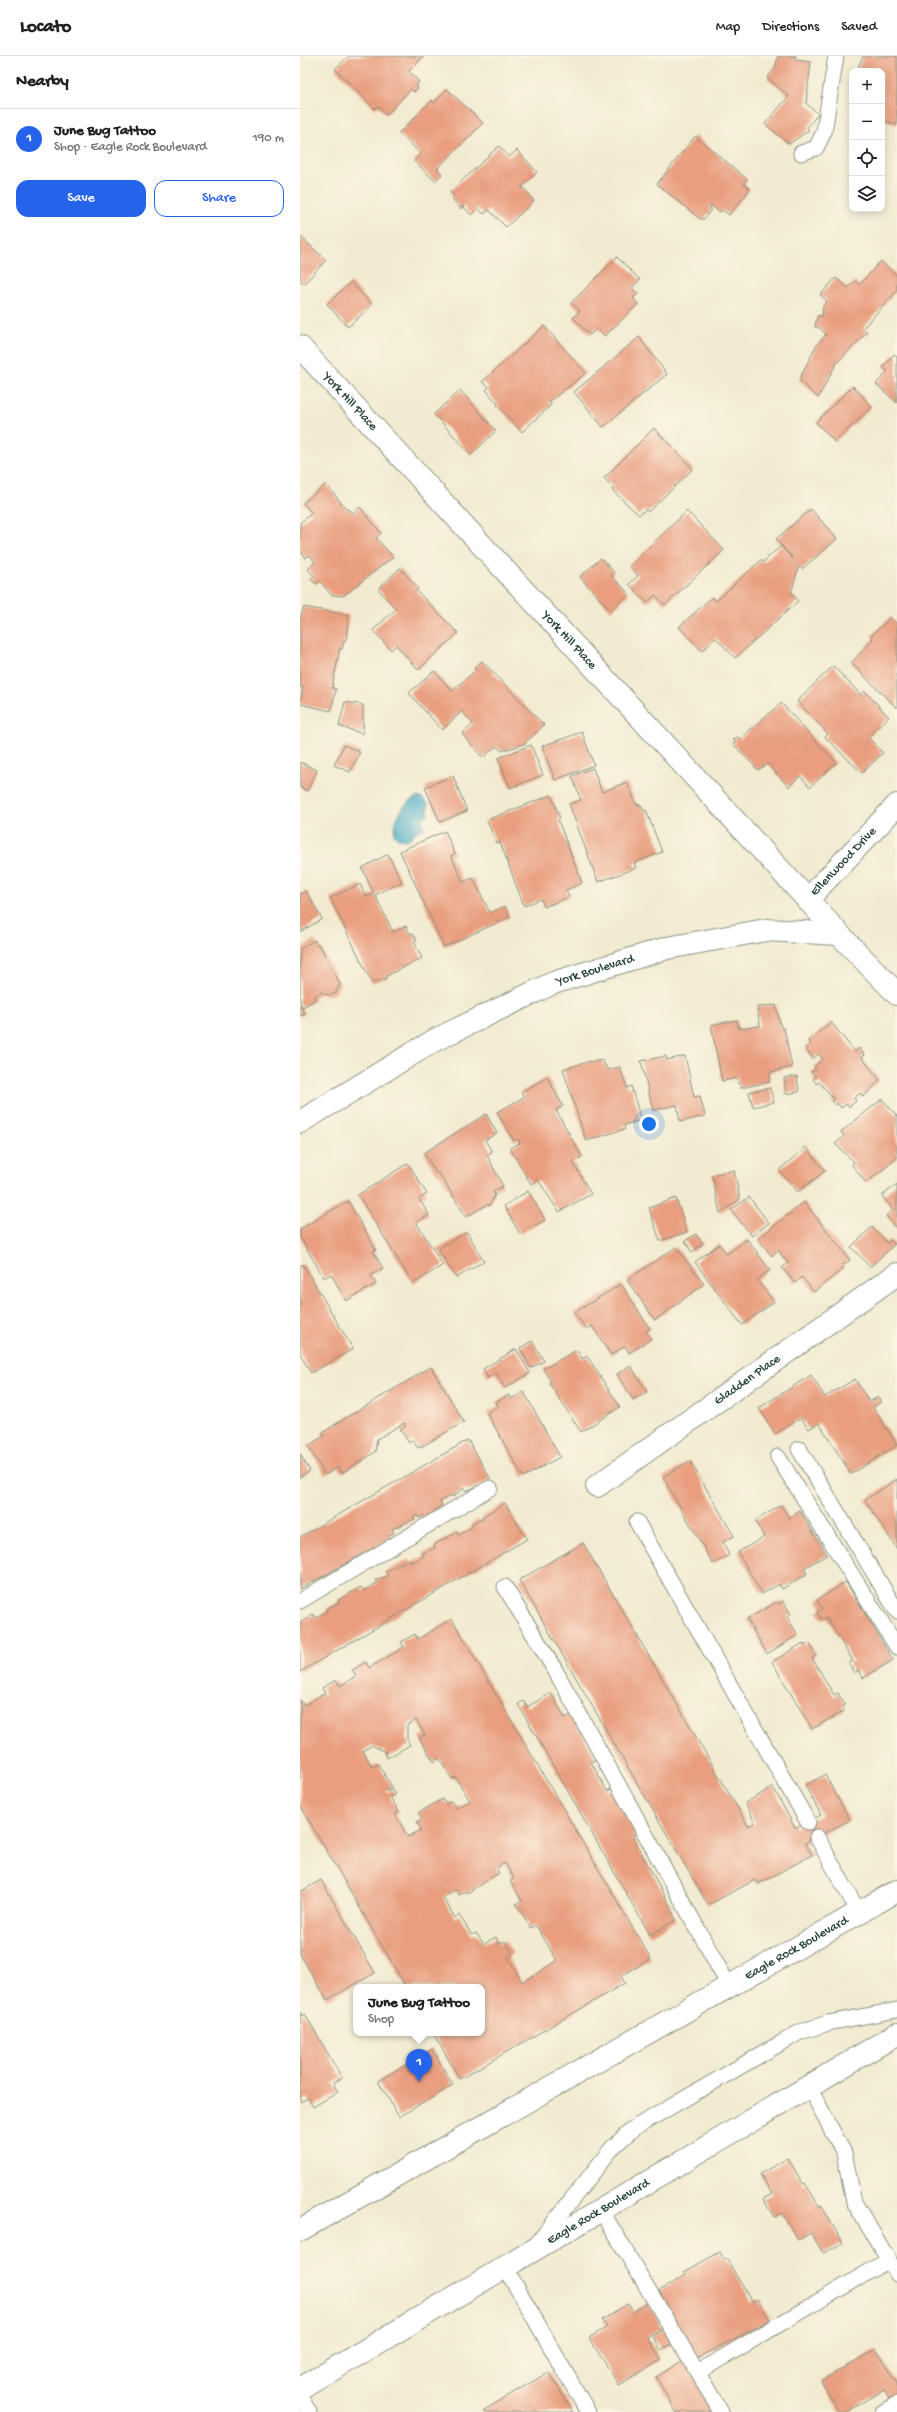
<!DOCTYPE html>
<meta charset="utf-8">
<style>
:root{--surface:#fff;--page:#f6f6f6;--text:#202124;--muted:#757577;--line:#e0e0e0;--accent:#2563eb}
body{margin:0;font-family:"Gochi Hand",sans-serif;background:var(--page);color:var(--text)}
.controls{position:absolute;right:12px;top:12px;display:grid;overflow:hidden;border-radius:8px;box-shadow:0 2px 10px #0003}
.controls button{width:36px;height:36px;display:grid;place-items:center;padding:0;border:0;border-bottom:1px solid var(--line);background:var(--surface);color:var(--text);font:20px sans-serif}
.you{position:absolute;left:349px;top:1068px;width:14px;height:14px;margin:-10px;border:3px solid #fff;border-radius:50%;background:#1a73e8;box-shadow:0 0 0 6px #1a73e833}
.badge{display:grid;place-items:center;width:26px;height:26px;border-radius:50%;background:var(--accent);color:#fff;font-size:13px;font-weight:700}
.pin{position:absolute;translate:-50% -33px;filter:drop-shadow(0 1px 2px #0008)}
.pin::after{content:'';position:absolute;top:21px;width:14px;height:12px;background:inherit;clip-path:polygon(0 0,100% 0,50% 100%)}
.popup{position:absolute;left:53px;top:1928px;width:132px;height:52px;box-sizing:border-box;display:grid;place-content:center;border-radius:8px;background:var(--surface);filter:drop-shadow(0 1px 3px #0005);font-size:13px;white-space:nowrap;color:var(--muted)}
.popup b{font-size:15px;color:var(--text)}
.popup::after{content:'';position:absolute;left:50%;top:100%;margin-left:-8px;border:8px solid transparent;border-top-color:var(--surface)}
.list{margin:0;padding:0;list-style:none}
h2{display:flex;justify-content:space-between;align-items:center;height:52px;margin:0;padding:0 16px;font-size:17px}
h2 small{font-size:13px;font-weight:400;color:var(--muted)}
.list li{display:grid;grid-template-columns:26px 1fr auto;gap:12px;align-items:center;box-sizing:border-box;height:60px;padding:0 16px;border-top:1px solid var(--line)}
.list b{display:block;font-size:15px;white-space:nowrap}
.list p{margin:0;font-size:13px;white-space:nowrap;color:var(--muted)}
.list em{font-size:13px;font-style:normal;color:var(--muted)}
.actions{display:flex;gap:8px;padding:12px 16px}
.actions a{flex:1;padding:9px 0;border:1px solid var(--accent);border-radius:12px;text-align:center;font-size:14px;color:var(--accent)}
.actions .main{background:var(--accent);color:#fff}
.icon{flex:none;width:22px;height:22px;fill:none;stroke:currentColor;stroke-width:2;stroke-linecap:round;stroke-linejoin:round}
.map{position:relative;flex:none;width:597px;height:2356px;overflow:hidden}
header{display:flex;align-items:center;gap:24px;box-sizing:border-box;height:56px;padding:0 20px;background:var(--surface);border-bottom:1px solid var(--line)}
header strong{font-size:19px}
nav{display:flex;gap:22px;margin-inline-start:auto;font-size:14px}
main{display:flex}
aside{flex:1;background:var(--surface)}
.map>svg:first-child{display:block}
.water{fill:#47abc6;stroke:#33747d}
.building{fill:#e99e7f;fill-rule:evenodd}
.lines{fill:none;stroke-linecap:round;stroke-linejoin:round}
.lane-casing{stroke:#889482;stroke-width:17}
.street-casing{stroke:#889482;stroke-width:24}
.secondary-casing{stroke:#889482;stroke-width:24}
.lane{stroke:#fff;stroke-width:15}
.street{stroke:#fff;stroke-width:22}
.secondary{stroke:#fff;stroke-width:22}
.labels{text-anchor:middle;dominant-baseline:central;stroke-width:3;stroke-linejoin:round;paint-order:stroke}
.street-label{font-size:13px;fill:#1f3d34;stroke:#fcf5e5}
</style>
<header>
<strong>Locato</strong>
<nav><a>Map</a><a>Directions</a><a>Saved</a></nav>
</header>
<main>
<aside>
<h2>Nearby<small></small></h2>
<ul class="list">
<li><span class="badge">1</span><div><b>June Bug Tattoo</b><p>Shop · Eagle Rock Boulevard</p></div><em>190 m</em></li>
</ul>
<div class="actions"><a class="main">Save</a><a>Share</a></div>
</aside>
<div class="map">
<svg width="597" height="2356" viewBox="0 0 597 2356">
<rect width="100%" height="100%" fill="#fcf5e5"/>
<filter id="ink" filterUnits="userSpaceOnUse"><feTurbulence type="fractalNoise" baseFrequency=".025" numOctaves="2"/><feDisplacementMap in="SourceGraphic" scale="8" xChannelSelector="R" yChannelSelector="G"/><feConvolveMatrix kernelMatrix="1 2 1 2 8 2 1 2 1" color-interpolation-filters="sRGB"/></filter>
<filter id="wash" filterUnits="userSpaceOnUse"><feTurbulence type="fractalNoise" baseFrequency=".012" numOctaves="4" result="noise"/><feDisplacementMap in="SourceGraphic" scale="16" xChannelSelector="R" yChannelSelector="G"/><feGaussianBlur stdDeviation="0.9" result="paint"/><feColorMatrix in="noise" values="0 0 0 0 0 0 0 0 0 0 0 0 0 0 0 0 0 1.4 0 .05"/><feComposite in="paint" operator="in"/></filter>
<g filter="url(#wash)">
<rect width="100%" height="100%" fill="#f2ebd1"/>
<path class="water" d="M 116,741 L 122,742 L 128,747 L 128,758 L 122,763 L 125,772 L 115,776 C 110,786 102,786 94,779 C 94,763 102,748 116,741 Z"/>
<g id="blocks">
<path class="building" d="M 49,0 L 124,0 L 109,15 L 119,26 L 116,29 L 118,32 L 114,36 L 111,33 L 86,59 L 78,50 L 75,53 L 35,13 Z
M 478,0 L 496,0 L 495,4 L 511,6 L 506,47 L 518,58 L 507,72 L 509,74 L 489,88 L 465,68 L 489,40 L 467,22 L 475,12 Z
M 563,0 L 597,0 L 597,69 L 582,64 L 582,15 L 557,15 Z
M 147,33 L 183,67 L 137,113 L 142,118 L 135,125 L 114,105 L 121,98 L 99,77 L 132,44 L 134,47 Z
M 395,80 L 447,123 L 444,128 L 450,133 L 429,159 L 423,154 L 420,156 L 410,149 L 411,154 L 404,163 L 400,163 L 357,128 Z
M 199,90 L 209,101 L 217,94 L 237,116 L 221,132 L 224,132 L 234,145 L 206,171 L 189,154 L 184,158 L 178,152 L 171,159 L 163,150 L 161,153 L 152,142 L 154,140 L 150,136 Z
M 0,180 L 26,204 L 4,228 L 0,224 Z
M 317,201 L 340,224 L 332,232 L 338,238 L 333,242 L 338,248 L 305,280 L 297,272 L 290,279 L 273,262 L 280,255 L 271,247 Z
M 581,205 L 597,220 L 597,235 L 563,272 L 567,276 L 536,308 L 518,342 L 499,324 L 516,290 L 526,279 L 520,272 L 515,271 L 517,260 L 522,260 L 523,250 L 527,245 L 520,239 L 536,222 L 548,232 L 555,225 L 559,229 Z
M 51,226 L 72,249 L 48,271 L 27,248 Z
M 244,270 L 286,317 L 249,346 L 251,349 L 222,376 L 197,349 L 198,348 L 186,334 L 189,331 L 182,326 Z
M 339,281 L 367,318 L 303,371 L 274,336 Z
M 594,298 L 597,300 L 597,347 L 576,328 L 588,315 L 583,311 Z
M 553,330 L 572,351 L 535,386 L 516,366 Z
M 160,334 L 196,375 L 171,399 L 134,358 Z
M 354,372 L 393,413 L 348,456 L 346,453 L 339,459 L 312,434 L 314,432 L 304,422 Z
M 26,428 L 47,454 L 49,453 L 53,457 L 60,451 L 81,477 L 76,482 L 93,501 L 43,540 L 31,539 L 20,525 L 16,528 L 10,523 L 14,520 L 8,513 L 15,506 L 10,499 L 6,502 L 0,495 L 0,467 L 12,457 L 3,447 Z
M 511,453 L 537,483 L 502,513 L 499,510 L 491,537 L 498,545 L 435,602 L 416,582 L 402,595 L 379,571 L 412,541 L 416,545 L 461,504 L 463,506 L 481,490 L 493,503 L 476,483 Z
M 387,455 L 424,494 L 365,549 L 355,539 L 347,547 L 329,528 L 338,520 L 329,510 Z
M 301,502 L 314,516 L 311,519 L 329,538 L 311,555 L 280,521 Z
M 100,512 L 118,532 L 116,534 L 158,577 L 118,614 L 96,589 L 91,594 L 73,574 L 96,553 L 78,533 Z
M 4,551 L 49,559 L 46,584 L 44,584 L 42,593 L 40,592 L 32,632 L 36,633 L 31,655 L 0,648 L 3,631 L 0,630 L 0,562 Z
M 590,561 L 597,568 L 597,652 L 551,607 L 573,583 L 571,580 Z
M 182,605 L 244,669 L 224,688 L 202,695 L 196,690 L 183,702 L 162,678 L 173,668 L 162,655 L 142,674 L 109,637 L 134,615 L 152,635 L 176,614 L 174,612 Z
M 533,610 L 561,639 L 565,635 L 589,661 L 568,681 L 583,697 L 562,717 L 525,681 L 528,678 L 497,645 Z
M 45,646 L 63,649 L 63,678 L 39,670 Z
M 481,647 L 536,707 L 510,731 L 500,720 L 489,731 L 468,708 L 458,714 L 433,688 L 436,686 L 433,684 L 437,681 L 440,683 Z
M 282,676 L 294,709 L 255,724 L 242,690 Z
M 44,689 L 60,696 L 50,716 L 34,709 Z
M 231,689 L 243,719 L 210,732 L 198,702 Z
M 0,706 L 17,714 L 7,735 L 0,731 Z
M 293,712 L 302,736 L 327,726 L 336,748 L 341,749 L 344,755 L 346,754 L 362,796 L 334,807 L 336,812 L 298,826 L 269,748 L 281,744 L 272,720 Z
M 153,720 L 167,755 L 140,766 L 125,731 Z
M 251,739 L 260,762 L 258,764 L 282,827 L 266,834 L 269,841 L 244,851 L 241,843 L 224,850 L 200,786 L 196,787 L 187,764 Z
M 145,775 L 155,798 L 151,799 L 163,826 L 173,822 L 190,857 L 205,850 L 210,861 L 144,891 L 100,795 Z
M 88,798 L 102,826 L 75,839 L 93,876 L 106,870 L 110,878 L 113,877 L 117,884 L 114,885 L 122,902 L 86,920 L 87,922 L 72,927 L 30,842 L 60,828 L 66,841 L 74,838 L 62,812 Z
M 6,835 L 22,863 L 0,876 L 0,838 Z
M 14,884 L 17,889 L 19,888 L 40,928 L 35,938 L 26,939 L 22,936 L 14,941 L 15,944 L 3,951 L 0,948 L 0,893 Z
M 0,949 L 5,958 L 0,960 Z
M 476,949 L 481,972 L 484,972 L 492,1011 L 470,1016 L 469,1026 L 440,1032 L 437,1022 L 422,1025 L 411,969 L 437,964 L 439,973 L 460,970 L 457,951 Z
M 531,966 L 555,996 L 559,992 L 565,999 L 562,1002 L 580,1024 L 563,1041 L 560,1037 L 554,1042 L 556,1045 L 549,1051 L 547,1048 L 541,1052 L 537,1047 L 535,1049 L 532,1046 L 534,1043 L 519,1026 L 517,1028 L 513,1023 L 516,1021 L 511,1016 L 516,1013 L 514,1011 L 523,1003 L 518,998 L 513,1003 L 505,992 L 511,988 L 508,985 Z
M 366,1000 L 367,1004 L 385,1000 L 394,1041 L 400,1040 L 405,1060 L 380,1066 L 377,1049 L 353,1054 L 341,1005 Z
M 302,1004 L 308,1014 L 320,1011 L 327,1032 L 331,1030 L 341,1064 L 324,1069 L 325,1073 L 286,1085 L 263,1013 L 291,1005 L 292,1006 Z
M 497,1020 L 499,1036 L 486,1038 L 484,1022 Z
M 247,1021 L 263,1050 L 256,1054 L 282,1101 L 273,1106 L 291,1138 L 259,1156 L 238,1124 L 231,1128 L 210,1092 L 220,1087 L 218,1083 L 214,1085 L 197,1056 L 224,1041 L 221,1036 Z
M 470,1032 L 474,1046 L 453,1051 L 449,1036 Z
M 582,1043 L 597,1060 L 597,1102 L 566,1127 L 552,1109 L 554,1106 L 535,1088 L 544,1080 L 541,1076 Z
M 186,1058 L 197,1077 L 185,1084 L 192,1096 L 187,1099 L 203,1130 L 193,1136 L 195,1139 L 189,1150 L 188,1148 L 166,1161 L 139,1117 L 137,1118 L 124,1097 Z
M 506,1091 L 525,1115 L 498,1136 L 479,1114 Z
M 108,1107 L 127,1138 L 119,1143 L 129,1159 L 116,1166 L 143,1209 L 113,1228 L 58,1139 Z
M 434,1114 L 440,1143 L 420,1157 L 412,1119 Z
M 597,1128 L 597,1173 L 586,1160 L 593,1154 L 582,1140 Z
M 228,1135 L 245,1164 L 220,1178 L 204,1150 Z
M 449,1141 L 469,1167 L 452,1180 L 431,1154 Z
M 376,1142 L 387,1176 L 360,1185 L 349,1152 Z
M 48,1145 L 76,1194 L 73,1195 L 83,1212 L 71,1219 L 76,1228 L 46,1245 L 31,1218 L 24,1222 L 0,1181 L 0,1173 Z
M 504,1146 L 550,1204 L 542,1210 L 544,1212 L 514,1236 L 502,1221 L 495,1227 L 482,1212 L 488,1207 L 478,1194 L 472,1200 L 458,1183 Z
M 572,1171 L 587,1187 L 590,1184 L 595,1188 L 570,1211 L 551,1191 Z
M 167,1176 L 184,1205 L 156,1222 L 138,1193 Z
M 396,1178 L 403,1188 L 392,1196 L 385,1185 Z
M 447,1183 L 470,1214 L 457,1224 L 474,1246 L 442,1269 L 395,1206 L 419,1188 L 427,1198 Z
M 376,1191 L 404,1228 L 355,1264 L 327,1224 Z
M 3,1208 L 53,1293 L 11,1317 L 0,1298 L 0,1210 Z
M 321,1228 L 350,1273 L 346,1275 L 351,1283 L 329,1297 L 325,1290 L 311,1299 L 292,1270 L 287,1273 L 274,1257 Z
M 232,1285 L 244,1305 L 231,1312 L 220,1292 Z
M 216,1293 L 230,1317 L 205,1332 L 196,1317 L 188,1322 L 183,1313 Z
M 277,1294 L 282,1303 L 287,1300 L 320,1351 L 281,1376 L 249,1327 L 251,1326 L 243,1313 Z
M 331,1310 L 347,1336 L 333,1344 L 317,1318 Z
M 131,1311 L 164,1366 L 119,1392 L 117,1391 L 113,1384 L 109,1387 L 100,1373 L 106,1370 L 104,1367 L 77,1383 L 75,1396 L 63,1404 L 42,1417 L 39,1411 L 25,1419 L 8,1390 L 24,1380 L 22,1377 L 39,1366 Z
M 511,1319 L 525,1341 L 555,1323 L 569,1346 L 578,1341 L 581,1346 L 573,1351 L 597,1389 L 551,1418 L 519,1367 L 509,1373 L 501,1362 L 475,1378 L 459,1352 Z
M 224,1336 L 260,1401 L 223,1421 L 187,1357 L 198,1350 L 196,1346 L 209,1339 L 211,1343 Z
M 168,1384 L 190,1422 L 185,1427 L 166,1435 L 164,1432 L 153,1441 L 152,1439 L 140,1445 L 142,1449 L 136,1453 L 137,1455 L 126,1461 L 124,1459 L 118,1462 L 117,1459 L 113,1461 L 115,1463 L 92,1473 L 94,1477 L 88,1480 L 90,1483 L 0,1533 L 0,1481 Z
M 0,1398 L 10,1415 L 0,1421 Z
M 390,1405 L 434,1480 L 423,1486 L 429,1499 L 413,1508 L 363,1421 Z
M 597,1423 L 597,1493 L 565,1444 Z
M 205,1447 L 227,1483 L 0,1616 L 0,1567 L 14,1558 L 16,1562 L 27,1555 L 26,1553 L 37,1547 L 39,1548 L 38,1544 L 61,1531 L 63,1535 L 77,1527 L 75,1524 L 88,1520 L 85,1516 L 109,1503 L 111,1507 L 124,1500 L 123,1497 L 135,1492 L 134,1489 L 157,1476 L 158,1479 L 172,1471 L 171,1468 L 179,1463 L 181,1465 L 183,1463 L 182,1461 Z
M 481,1449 L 489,1462 L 500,1455 L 527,1499 L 504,1512 L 507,1518 L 482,1533 L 479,1528 L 462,1538 L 438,1496 L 464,1481 L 455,1465 Z
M 283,1487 L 448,1770 L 455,1767 L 445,1747 L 473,1731 L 495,1772 L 521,1759 L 505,1729 L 525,1719 L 550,1764 L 505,1787 L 512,1799 L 458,1828 L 455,1824 L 408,1849 L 219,1524 Z
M 546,1526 L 593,1604 L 563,1622 L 558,1614 L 554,1617 L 549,1607 L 553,1605 L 527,1562 L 522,1564 L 517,1556 L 522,1553 L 517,1544 Z
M 483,1545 L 491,1558 L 487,1561 L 498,1579 L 467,1598 L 447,1563 L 477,1546 L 479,1548 Z
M 152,1563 L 351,1903 L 321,1920 L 325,1927 L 160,2023 L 133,1977 L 182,1977 L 182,1931 L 106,1931 L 0,1749 L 0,1644 L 4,1649 L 25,1637 L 22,1632 L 36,1624 L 40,1630 L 56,1620 L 52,1614 L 66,1606 L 69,1612 L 104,1591 L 101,1586 L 115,1578 L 118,1583 ZM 116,1664 L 125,1679 L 119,1682 L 134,1706 L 139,1702 L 152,1723 L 155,1721 L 170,1745 L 156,1752 L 151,1745 L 146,1748 L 142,1743 L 118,1757 L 122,1762 L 117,1766 L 121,1774 L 108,1781 L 95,1758 L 99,1756 L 90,1741 L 95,1738 L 92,1734 L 87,1736 L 86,1734 L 92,1731 L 78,1708 L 72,1711 L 63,1695 L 72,1689 L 85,1696 L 87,1702 L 110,1689 L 107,1683 L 107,1669 ZM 205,1807 L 214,1823 L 210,1825 L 222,1845 L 216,1848 L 231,1872 L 236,1869 L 257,1905 L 222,1926 L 208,1901 L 213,1898 L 205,1885 L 199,1888 L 196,1881 L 184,1888 L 176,1877 L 172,1879 L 159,1859 L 155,1862 L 143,1841 L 156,1834 L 159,1839 L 166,1835 L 167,1837 L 199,1817 L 196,1812 Z
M 503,1587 L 504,1590 L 509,1587 L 516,1599 L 512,1602 L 534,1639 L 538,1637 L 545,1649 L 542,1651 L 544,1655 L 512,1673 L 472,1606 Z
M 251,1637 L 265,1662 L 271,1659 L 296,1703 L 291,1706 L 307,1735 L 314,1732 L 338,1775 L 333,1778 L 335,1781 L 333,1782 L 372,1853 L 371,1854 L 376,1864 L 350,1879 L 218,1648 L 224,1645 L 227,1651 Z
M 21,1824 L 75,1917 L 27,1944 L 0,1898 L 0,1836 Z
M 0,1956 L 2,1960 L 5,1958 L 42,2022 L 33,2027 L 38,2036 L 13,2051 L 8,2042 L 0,2046 Z
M 132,1993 L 153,2029 L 99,2061 L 78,2025 Z
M 488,2102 L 503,2128 L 505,2127 L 519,2150 L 521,2149 L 543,2187 L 523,2197 L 511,2177 L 498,2184 L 482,2157 L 474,2161 L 463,2143 L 472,2138 L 460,2118 Z
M 420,2196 L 424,2204 L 426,2202 L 452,2246 L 458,2243 L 470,2264 L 395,2303 L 386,2286 L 388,2285 L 359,2235 L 386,2219 L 384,2216 Z
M 348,2247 L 363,2272 L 347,2281 L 361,2304 L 319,2329 L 289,2282 L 307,2271 L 302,2264 L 328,2248 L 333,2256 Z
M 369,2271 L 377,2285 L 361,2294 L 353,2280 Z
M 576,2293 L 597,2327 L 597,2344 L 591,2346 L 584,2334 L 547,2356 L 539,2356 L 521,2325 Z
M 387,2303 L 417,2356 L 376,2356 L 356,2321 Z
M 249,2316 L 273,2356 L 185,2356 L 184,2354 Z"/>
</g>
</g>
<g filter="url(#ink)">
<use href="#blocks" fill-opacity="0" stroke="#889482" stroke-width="1"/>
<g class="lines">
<defs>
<path id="lane" d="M 501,97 L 516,92 L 524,76 L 536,0
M 499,1393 L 597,1555
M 478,1401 L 597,1591
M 337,1466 L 508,1766
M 205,1531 L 255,1614 L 429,1930
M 0,1545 L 190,1432
M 517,1781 L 559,1857
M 509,2031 L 544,2097 L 554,2146 L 597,2218
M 301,2154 L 421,2356
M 236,2189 L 313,2091 L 334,2072 L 500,1976 L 528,1967 L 597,1954
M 205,2211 L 288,2356
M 398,2316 L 589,2204
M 0,2341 L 9,2356
M 583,2356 L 597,2348"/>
<g id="street">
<path id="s1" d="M 0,291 L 539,878"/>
<path id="s2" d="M 297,1430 L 597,1218"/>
</g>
<g id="secondary">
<path id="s3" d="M 507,844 L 597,749"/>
<path id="s4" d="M 0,1066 L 135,984 L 253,927 L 367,892 L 466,874 L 539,878 L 597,938"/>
<path id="s5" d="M 0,2174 L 597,1835"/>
<path id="s6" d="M 0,2333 L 597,1978"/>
</g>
</defs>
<use href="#lane" class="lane-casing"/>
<use href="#street" class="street-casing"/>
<use href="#secondary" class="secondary-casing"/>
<use href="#lane" class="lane"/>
<use href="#street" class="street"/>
<use href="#secondary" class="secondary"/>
</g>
</g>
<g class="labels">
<g class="street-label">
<text stroke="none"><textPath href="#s1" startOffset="74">York Hill Place</textPath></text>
<text stroke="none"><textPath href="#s1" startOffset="398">York Hill Place</textPath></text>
<text stroke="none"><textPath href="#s3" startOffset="53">Ellenwood Drive</textPath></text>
<text stroke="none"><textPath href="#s4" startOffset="333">York Boulevard</textPath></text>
<text stroke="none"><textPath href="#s2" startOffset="184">Gladden Place</textPath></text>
<text stroke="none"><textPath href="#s5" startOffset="571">Eagle Rock Boulevard</textPath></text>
<text stroke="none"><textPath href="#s6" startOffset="347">Eagle Rock Boulevard</textPath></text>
</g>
</g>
</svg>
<div class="controls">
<button>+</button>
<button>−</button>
<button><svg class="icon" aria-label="locate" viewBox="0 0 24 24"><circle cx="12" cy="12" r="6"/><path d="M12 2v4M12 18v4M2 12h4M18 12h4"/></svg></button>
<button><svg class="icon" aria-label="layers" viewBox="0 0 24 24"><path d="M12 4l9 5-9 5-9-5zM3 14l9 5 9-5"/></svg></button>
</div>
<div class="you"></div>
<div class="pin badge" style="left:119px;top:2026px">1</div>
<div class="popup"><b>June Bug Tattoo</b>Shop</div>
</div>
</main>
